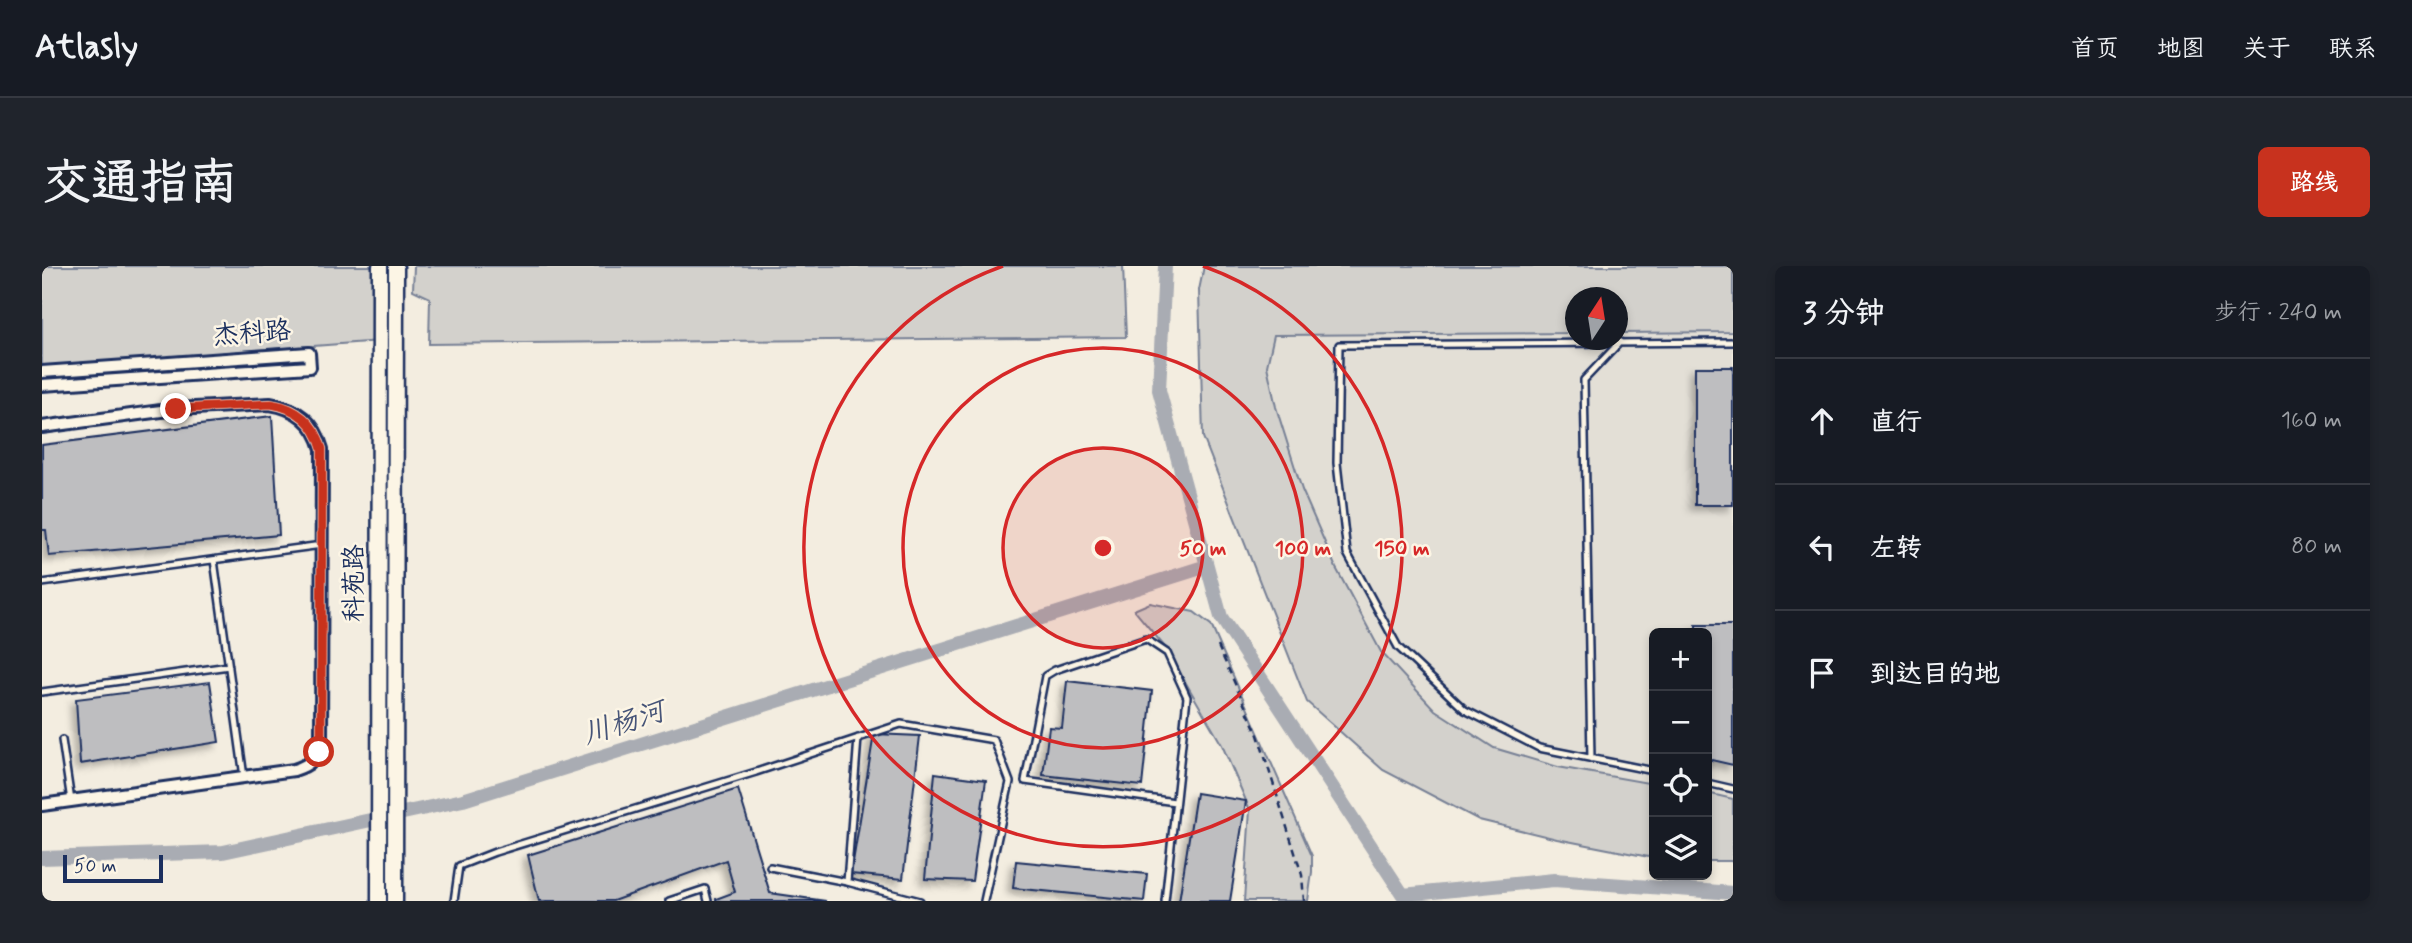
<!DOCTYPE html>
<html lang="zh">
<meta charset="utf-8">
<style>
:root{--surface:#171b24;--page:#20242c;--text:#f1f3f6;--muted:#9ea1a6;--line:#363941;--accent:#c8321e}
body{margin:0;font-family:Mynerve,"LXGW WenKai TC",sans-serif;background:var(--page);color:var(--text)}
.controls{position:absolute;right:21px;bottom:21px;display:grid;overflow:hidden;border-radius:10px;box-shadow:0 4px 10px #0003}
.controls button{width:63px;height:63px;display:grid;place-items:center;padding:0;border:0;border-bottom:2px solid var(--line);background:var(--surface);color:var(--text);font:35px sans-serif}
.compass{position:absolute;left:1523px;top:21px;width:63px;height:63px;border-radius:50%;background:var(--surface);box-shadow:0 4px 10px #0003;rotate:12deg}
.scale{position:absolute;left:21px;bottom:18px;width:100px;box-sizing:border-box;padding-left:7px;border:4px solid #1b2f5e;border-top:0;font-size:19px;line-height:24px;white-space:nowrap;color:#1b2f5e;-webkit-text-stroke:5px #fcf5e5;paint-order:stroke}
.stop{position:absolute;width:21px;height:21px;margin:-16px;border:5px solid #c8321e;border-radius:50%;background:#fff}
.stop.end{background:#c8321e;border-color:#fff;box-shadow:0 2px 7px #0008}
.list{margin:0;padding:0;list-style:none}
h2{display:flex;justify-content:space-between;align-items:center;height:91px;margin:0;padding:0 28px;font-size:30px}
h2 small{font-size:23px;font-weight:400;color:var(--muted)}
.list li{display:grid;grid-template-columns:46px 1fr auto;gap:21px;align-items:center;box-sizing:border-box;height:126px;padding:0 28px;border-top:2px solid var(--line)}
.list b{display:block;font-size:26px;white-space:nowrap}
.list em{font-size:23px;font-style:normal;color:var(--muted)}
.icon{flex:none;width:38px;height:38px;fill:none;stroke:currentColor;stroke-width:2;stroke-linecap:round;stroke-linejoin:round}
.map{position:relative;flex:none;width:1691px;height:635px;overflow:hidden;border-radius:10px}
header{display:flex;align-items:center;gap:42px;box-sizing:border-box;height:98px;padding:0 35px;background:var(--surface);border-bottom:2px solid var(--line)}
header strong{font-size:33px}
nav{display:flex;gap:38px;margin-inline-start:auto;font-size:24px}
.intro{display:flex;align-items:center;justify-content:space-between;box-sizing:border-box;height:168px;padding:0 42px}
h1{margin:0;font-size:49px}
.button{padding:18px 32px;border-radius:10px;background:var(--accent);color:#fff;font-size:24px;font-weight:700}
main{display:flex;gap:42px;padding:0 42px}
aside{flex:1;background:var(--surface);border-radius:10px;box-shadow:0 4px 10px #0003}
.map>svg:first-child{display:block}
.built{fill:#e3dfd6}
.green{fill:#d3d1cc;stroke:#778095;stroke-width:2}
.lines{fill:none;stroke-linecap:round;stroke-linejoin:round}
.canal{stroke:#a9acb3;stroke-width:14}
.building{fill:#bebec0;stroke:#1b2f5e;stroke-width:2;filter:url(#shadow)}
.lane-casing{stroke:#1b2f5e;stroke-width:10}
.street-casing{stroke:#1b2f5e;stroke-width:16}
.secondary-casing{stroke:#1b2f5e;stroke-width:19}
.path{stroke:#1b2f5e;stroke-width:2.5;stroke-dasharray:7 5;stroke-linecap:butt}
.lane{stroke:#fcf5e5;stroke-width:5}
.street{stroke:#fcf5e5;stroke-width:10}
.secondary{stroke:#fcf5e5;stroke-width:14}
.route{stroke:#c8321e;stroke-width:9}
.ring{fill:none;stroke:#d62828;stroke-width:3.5}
.labels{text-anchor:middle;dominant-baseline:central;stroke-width:5;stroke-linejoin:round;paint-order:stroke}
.street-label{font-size:26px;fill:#1b2f5e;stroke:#fcf5e5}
.water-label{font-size:28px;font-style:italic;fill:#465478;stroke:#fcf5e5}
.centre{fill:#d62828;stroke:#fcf5e5;stroke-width:3.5}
.ring-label{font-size:21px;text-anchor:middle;font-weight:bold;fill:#d62828;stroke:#fcf5e5;stroke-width:5;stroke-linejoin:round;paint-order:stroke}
</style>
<header>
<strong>Atlasly</strong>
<nav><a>首页</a><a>地图</a><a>关于</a><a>联系</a></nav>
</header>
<div class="intro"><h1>交通指南</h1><a class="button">路线</a></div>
<main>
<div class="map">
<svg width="1691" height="635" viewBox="0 0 1691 635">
<defs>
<filter id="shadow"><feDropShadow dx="-5" dy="5" stdDeviation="3.5" flood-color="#0004"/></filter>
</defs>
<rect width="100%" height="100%" fill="#f3ede0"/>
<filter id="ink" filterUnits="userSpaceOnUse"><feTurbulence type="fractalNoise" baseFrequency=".0143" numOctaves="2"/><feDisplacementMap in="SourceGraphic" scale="14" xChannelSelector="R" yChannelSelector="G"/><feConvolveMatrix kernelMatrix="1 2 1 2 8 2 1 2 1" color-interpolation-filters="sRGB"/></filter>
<g filter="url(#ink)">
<path class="built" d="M 1691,66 L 1691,533 L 1665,526 L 1665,367 L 1612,367 L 1612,518 L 1516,501 L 1452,482 L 1393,444 L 1339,386 L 1294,302 L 1260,224 L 1234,141 L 1225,100 L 1232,69 L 1533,67 L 1534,74 L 1576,74 L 1576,67 Z"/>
<path class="green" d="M 0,0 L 338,0 L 338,75 L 0,100 Z
M 372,0 L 1081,0 L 1084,71 L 387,78 L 388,32 L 371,24 Z
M 1162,0 L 1691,0 L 1691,66 L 1576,67 L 1576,32 L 1534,32 L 1533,67 L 1232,69 L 1225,100 L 1234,141 L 1260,224 L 1294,302 L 1339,386 L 1393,444 L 1452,482 L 1516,501 L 1612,518 L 1612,592 L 1515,573 L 1437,554 L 1341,504 L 1265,436 L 1161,171 L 1157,24 Z
M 1108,337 L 1152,346 L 1169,359 L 1270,590 L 1270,606 L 1266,635 L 1202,635 L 1208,544 L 1180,479 L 1123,381 L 1092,344 Z
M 1665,527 L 1691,533 L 1691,595 L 1665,595 Z"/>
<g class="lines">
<path class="canal" d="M 1123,0 L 1117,124 L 1179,351 L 1361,629 L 1512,614 L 1691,627
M 0,592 L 181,586 L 421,534 L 1165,300"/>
</g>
<path class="building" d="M 1653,101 L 1691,101 L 1691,239 L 1653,239 Z
M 230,150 L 237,269 L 7,290 L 4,264 L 0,264 L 0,179 Z
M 1654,359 L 1691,359 L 1691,499 L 1665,493 L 1665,367 L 1654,367 Z
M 1025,415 L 1110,425 L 1100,520 L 1001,509 L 1007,461 L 1020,462 Z
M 168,416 L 177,476 L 38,498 L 34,433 Z
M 832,468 L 878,470 L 861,613 L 809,608 Z
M 893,507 L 944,514 L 930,615 L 883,613 Z
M 696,523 L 728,627 L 784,635 L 674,635 L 674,633 L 693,626 L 684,594 L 571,635 L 497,635 L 486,589 Z
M 1154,527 L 1204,535 L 1188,635 L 1137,635 Z
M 974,595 L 1105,608 L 1102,635 L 971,622 Z"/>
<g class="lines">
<defs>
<path id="lane" d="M 172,294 L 202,511
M 0,317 L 280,279
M 0,426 L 187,400
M 20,474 L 29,535
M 1549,493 L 1542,114 L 1578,76
M 1612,505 L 1497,482 L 1423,444 L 1356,381 L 1305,287 L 1295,197 L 1297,79 L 1691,76
M 1665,517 L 1691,523
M 728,601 L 805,616 L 878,635
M 805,616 L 816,472
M 412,635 L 417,600 L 453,586 L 714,506 L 859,458 L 952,474 L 968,516 L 942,635
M 627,635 L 663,623 L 666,635
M 1123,635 L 1145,431 L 1125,387 L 1104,373 L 1013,404 L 1003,410 L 983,515 L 1133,536"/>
<path id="street" d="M 0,106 L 267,87 L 268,101 L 0,119
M 0,161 L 134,143 L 228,138 C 255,142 273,157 280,183 L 279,476 C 275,493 268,499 252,504 L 0,539"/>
<path id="secondary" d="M 337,635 L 338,0
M 353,635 L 354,0"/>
</defs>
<use href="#lane" class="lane-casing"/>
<use href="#street" class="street-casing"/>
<use href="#secondary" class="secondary-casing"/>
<path class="path" d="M 1176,380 L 1216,469 L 1260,609 L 1262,635"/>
<use href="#lane" class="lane"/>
<use href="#street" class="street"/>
<use href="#secondary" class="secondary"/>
</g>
</g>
<g class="lines" filter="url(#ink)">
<path class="route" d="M 134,143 L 229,138 C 255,142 273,157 280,183 L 279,476 L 277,486"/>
</g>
<circle cx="1061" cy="282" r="100" fill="#d62828" fill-opacity=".12"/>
<g class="ring">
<circle cx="1061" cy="282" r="100"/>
<circle cx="1061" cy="282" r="200"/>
<path d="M1161 0A299 299 0 1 1 961 0"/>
</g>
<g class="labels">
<g class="street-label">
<text transform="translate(210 68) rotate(-4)">杰科路</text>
<text transform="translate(313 317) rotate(-90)">科苑路</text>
</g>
<g class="water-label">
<text transform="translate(582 458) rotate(-18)">川杨河</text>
</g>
</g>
<circle cx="1061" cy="282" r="10" class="centre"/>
<g class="ring-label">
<text x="1161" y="289">50 m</text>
<text x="1261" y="289">100 m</text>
<text x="1360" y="289">150 m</text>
</g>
</svg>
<div class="controls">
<button>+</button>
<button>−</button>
<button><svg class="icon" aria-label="locate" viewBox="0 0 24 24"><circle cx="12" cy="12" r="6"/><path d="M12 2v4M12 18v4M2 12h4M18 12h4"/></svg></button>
<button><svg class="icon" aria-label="layers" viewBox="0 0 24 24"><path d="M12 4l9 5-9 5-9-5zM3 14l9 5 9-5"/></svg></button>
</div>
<svg class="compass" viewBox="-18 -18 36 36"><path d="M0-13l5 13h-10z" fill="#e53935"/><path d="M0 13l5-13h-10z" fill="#9ea1a6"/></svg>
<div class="scale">50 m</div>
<div class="stop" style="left:277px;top:486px"></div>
<div class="stop end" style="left:134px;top:143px"></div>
</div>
<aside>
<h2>3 分钟<small>步行 · 240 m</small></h2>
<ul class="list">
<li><svg class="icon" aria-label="ahead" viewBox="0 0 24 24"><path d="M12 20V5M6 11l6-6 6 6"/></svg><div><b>直行</b></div><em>160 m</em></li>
<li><svg class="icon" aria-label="left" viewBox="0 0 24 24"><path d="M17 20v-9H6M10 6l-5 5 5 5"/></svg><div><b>左转</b></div><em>80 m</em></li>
<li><svg class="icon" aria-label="arrive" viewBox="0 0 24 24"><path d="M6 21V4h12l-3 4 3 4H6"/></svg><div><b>到达目的地</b></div></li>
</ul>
</aside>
</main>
